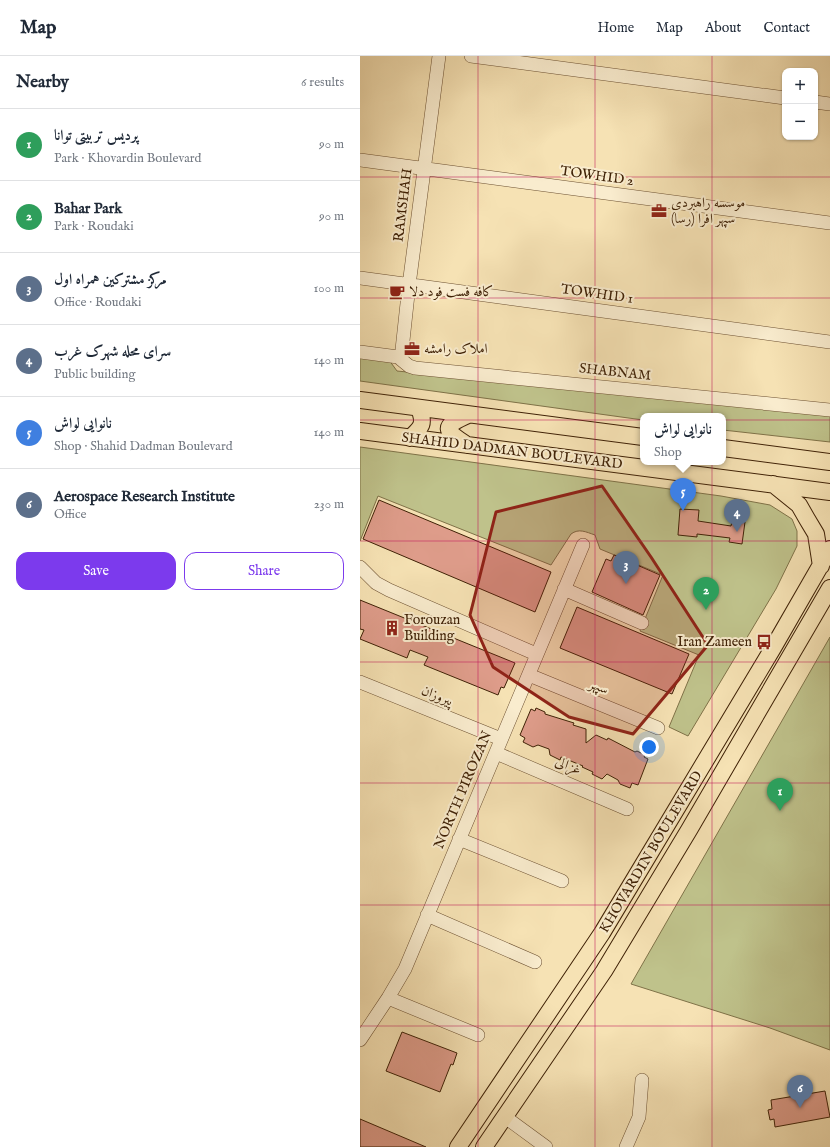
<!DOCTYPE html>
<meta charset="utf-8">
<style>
:root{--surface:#fff;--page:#f6f6f7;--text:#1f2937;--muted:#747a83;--line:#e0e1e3;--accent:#7c3aed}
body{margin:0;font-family:"IM FELL English",Amiri,serif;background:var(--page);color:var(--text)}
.controls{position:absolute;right:12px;top:12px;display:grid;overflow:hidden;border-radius:8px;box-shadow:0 1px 3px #0004}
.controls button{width:36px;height:36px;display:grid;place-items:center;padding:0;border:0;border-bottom:1px solid var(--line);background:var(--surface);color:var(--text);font:20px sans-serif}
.you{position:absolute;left:289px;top:691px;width:14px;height:14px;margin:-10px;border:3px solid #fff;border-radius:50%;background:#1a73e8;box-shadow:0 0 0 6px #1a73e833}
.badge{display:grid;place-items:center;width:26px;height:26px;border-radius:50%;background:var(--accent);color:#fff;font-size:13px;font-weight:700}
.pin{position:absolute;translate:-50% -33px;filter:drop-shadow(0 1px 2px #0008)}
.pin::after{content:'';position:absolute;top:21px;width:14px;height:12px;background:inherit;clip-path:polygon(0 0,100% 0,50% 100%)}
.popup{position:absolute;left:280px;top:357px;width:86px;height:52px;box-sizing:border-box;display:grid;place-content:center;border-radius:8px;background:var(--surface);filter:drop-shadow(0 1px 3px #0005);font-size:13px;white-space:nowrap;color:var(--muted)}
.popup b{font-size:15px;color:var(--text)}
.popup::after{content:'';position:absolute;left:50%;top:100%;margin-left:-8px;border:8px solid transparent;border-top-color:var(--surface)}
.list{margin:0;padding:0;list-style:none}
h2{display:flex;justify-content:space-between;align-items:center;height:52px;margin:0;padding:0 16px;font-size:17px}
h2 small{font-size:13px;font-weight:400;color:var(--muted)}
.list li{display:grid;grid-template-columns:26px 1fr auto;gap:12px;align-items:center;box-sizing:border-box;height:72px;padding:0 16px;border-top:1px solid var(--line)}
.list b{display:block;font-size:15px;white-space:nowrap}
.list p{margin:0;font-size:13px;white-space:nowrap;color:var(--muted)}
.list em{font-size:13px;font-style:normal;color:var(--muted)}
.actions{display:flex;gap:8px;padding:12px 16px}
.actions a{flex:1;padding:9px 0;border:1px solid var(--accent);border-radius:12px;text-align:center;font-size:14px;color:var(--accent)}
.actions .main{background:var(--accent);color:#fff}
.map{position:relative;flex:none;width:470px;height:1091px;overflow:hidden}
header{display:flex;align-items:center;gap:24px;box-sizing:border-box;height:56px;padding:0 20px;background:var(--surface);border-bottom:1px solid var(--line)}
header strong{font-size:19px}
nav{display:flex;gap:22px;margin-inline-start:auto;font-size:14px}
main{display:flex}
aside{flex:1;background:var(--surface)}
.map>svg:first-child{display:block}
.green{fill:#bfc28b;stroke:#7f7248}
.building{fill:#de9c8a;stroke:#3f2106}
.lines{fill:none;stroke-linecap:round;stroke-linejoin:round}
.minor-casing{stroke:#6d5132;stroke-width:14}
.major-casing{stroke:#3f2106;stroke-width:18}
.minor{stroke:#f9ecce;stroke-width:13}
.major{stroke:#f6e2b4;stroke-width:16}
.marked{fill:#8f2418;fill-opacity:0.2;stroke:#8f2418;stroke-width:3;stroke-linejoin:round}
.grid{fill:none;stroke:#c2185b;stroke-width:1;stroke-opacity:0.55}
.labels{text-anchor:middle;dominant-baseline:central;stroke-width:4;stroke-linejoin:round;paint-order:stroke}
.street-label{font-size:14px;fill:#3f2106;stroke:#f9ecce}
.poi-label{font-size:14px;fill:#3f2106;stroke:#f9ecce;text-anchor:start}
</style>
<header>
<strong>Map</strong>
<nav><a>Home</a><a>Map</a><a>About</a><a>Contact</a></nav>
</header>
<main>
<aside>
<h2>Nearby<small>6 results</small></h2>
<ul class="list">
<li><span class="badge" style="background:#2e9e5b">1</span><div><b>پردیس تربیتی توانا</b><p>Park · Khovardin Boulevard</p></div><em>90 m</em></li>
<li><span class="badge" style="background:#2e9e5b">2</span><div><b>Bahar Park</b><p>Park · Roudaki</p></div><em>90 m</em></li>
<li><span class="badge" style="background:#5c6f8a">3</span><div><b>مرکز مشترکین همراه اول</b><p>Office · Roudaki</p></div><em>100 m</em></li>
<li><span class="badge" style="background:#5c6f8a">4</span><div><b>سرای محله شهرک غرب</b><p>Public building</p></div><em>140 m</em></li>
<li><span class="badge" style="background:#3f7fe0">5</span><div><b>نانوایی لواش</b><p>Shop · Shahid Dadman Boulevard</p></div><em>140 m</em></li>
<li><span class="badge" style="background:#5c6f8a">6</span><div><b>Aerospace Research Institute</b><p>Office</p></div><em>230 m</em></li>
</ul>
<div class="actions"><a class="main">Save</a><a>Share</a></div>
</aside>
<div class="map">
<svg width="470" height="1091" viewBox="0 0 470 1091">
<rect width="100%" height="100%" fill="#f6e2b4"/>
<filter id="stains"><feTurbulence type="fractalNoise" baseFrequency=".005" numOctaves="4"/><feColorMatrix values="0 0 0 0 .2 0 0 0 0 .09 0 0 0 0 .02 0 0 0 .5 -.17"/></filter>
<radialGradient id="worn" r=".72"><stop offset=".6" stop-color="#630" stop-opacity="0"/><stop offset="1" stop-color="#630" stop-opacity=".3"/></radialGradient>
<path class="green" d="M 0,300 L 29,304 L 37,315 L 470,358 L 470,386 L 363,374 L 363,360 L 283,360 L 283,364 L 0,325 Z
M 0,391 L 361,440 L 410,449 L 432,463 L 437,475 L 437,490 L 416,533 L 328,680 L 309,671 L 339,599 L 280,575 L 303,519 L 240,493 L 235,479 C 226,476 219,472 211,478 L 191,509 L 18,440 L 0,485 Z
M 470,581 L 470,994 L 410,972 L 271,928 Z"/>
<path class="building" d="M 19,444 L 191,516 L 175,556 L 3,483 Z
M 320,453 L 339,454 L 338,465 L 371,470 L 372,465 L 385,466 L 382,488 L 369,486 L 370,482 L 337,478 L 337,481 L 318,479 Z
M 254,499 L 300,519 L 283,559 L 232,536 L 246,503 L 251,505 Z
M 0,544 L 155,607 L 144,632 L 141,631 L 138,639 L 64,609 L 68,601 L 50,594 L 47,602 L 0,583 L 4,574 L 0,573 Z
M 217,551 L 329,598 L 312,638 L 200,592 Z
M 176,652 L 185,656 L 185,658 L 214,667 L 213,669 L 226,673 L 226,687 L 236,679 L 247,684 L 248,682 L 275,696 L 277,695 L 285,699 L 284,701 L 288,703 L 278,729 L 272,727 L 270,732 L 260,728 L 258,724 L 247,718 L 242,723 L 232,718 L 233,716 L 222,711 L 223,710 L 201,701 L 200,704 L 190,699 L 189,693 L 178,689 L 173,691 L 163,686 L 165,682 L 160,679 L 171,653 L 175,655 Z
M 42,976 L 97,997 L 93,1009 L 91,1008 L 80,1036 L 26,1015 Z
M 465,1035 L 470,1061 L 415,1071 L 414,1063 L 410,1064 L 408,1054 L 412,1053 L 411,1044 Z
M 0,1063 L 66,1091 L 0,1091 Z"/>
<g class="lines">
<defs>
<path id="minor" d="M 111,0 L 425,42
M 455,46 L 470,48
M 0,104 L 470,167
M 0,222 L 470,286
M 0,296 L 38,301 L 49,310 L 55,312 L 470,354
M 41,303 L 49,229 L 79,0
M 0,511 L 16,527 L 29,534 L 176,598
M 204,533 L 282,567
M 169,619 L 298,672
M 0,626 L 141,683
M 136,697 L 267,753
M 99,783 L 202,825
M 67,859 L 175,906
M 28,942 L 118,979
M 0,984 L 28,942 L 45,913 L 223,489
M 145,1061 L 186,1091
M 266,1091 L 279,1061 L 282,1024"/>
<path id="major" d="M 0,344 L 283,381
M 0,375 L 470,436
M 50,382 C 62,371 65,368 59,352
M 107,389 C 84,374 81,371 108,359
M 363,392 L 470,406
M 413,428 L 439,449 L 447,463 L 456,478 L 461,510
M 98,1091 L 242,877 L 413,592 L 470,493
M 124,1091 L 244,915 L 329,774 L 470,532"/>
</defs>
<use href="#minor" class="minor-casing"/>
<use href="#major" class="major-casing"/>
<use href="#minor" class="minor"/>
<use href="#major" class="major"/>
</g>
<path class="marked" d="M 242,430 L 291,501 L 348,589 L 273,678 L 209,661 L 133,611 L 110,559 L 136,456 Z"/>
<path class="grid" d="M 118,0 L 118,1091M 235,0 L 235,1091M 352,0 L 352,1091M 0,121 L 470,121M 0,242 L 470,242M 0,364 L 470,364M 0,485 L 470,485M 0,606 L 470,606M 0,727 L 470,727M 0,849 L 470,849M 0,970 L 470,970"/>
<defs>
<symbol id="office-bare" viewBox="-9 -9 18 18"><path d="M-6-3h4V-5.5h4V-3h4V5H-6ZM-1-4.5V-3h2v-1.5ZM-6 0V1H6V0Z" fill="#8f2418" stroke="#f9ecce" stroke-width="2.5" paint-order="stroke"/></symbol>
<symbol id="cafe-bare" viewBox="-9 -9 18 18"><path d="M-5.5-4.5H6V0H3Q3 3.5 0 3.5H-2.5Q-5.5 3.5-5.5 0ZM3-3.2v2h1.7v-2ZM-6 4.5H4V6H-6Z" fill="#8f2418" stroke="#f9ecce" stroke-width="2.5" paint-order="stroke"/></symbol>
<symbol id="building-bare" viewBox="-9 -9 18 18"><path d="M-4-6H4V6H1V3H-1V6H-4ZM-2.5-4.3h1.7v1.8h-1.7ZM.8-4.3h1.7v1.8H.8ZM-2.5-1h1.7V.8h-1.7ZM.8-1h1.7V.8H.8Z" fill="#8f2418" stroke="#f9ecce" stroke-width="2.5" paint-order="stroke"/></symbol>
<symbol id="bus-bare" viewBox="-9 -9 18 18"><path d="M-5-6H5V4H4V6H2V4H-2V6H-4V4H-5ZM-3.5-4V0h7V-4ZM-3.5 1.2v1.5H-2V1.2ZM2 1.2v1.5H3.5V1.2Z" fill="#8f2418" stroke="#f9ecce" stroke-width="2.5" paint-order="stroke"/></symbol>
</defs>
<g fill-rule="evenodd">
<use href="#office-bare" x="288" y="144" width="22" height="22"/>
<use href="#cafe-bare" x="26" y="225" width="22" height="22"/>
<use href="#office-bare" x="41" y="282" width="22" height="22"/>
<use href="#building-bare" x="21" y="561" width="22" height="22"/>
<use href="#bus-bare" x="393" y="575" width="22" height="22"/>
</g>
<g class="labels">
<g class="street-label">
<text transform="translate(237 120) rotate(8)">TOWHID 2</text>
<text transform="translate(43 149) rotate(-83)">RAMSHAH</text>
<text transform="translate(237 238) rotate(8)">TOWHID 1</text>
<text transform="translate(255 316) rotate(6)">SHABNAM</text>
<text transform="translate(152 395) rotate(7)">SHAHID DADMAN BOULEVARD</text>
<text transform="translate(239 631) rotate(23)">سپهر</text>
<text transform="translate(77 640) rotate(22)">پیروزان</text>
<text transform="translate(208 710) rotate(23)">غزالی</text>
<text transform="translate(103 734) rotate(-67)">NORTH PIROZAN</text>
<text transform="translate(291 796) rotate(-59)">KHOVARDIN BOULEVARD</text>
</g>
<g class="poi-label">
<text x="311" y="147">موسسه راهبردی<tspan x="311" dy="16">سپهر افرا (رسا)</tspan></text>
<text x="49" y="236">کافه فست فود دلا</text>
<text x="64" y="293">املاک رامشه</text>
<text x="44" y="564">Forouzan<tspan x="44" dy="16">Building</tspan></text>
<text x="392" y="586" text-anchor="end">Iran Zameen</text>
</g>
</g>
<rect width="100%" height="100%" filter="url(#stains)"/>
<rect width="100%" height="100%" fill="url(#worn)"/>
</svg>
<div class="controls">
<button>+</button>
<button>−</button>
</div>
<div class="you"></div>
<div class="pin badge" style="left:420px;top:755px;background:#2e9e5b">1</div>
<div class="pin badge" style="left:346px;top:554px;background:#2e9e5b">2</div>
<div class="pin badge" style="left:266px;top:528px;background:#5c6f8a">3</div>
<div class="pin badge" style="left:377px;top:476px;background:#5c6f8a">4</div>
<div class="pin badge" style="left:323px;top:455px;background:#3f7fe0">5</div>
<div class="popup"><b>نانوایی لواش</b>Shop</div>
<div class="pin badge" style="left:440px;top:1052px;background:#5c6f8a">6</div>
</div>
</main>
